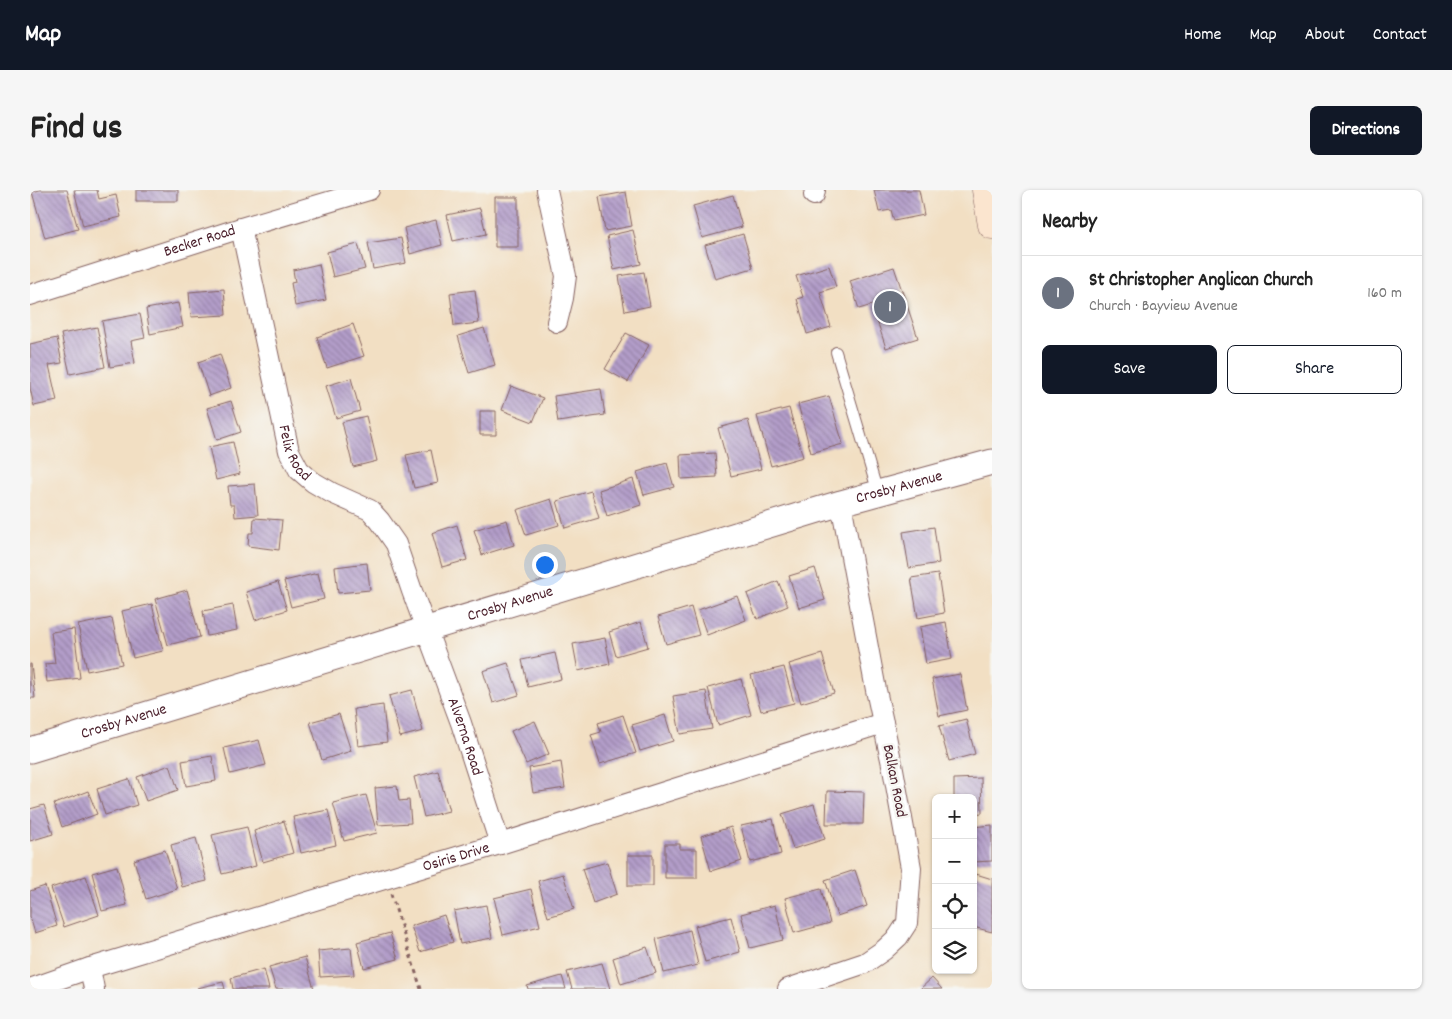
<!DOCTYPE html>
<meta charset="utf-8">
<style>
:root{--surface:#fff;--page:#f6f6f6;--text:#222;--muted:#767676;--line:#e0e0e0;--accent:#111827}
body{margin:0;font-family:Dekko,sans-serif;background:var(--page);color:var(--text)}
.controls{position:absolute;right:15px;bottom:15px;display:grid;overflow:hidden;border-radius:8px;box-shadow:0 1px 4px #0004}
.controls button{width:45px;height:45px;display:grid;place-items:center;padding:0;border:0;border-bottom:1px solid var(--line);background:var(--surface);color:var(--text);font:25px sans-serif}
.you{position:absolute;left:514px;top:374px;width:18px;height:18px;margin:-12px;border:4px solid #fff;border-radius:50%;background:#1a73e8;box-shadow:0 0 0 8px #1a73e833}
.badge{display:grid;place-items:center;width:32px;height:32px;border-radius:50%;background:var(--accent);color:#fff;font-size:16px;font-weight:700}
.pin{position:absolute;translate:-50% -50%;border:2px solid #fff;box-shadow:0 1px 5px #0006}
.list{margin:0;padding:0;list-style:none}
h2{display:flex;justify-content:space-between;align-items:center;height:65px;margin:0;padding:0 20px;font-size:21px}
h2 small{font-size:16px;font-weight:400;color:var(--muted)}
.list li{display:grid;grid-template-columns:32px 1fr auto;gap:15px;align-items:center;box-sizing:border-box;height:75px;padding:0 20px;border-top:1px solid var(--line)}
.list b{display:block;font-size:19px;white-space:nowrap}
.list p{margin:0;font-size:16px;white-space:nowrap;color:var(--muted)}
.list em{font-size:16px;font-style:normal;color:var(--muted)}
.actions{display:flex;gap:10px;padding:15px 20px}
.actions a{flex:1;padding:11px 0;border:1px solid var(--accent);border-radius:8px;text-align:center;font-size:18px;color:var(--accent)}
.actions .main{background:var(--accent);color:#fff}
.icon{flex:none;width:28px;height:28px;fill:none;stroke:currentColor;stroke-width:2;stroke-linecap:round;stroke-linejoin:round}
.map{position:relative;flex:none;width:962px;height:799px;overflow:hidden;border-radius:8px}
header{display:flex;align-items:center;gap:30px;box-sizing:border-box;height:70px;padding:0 25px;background:var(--accent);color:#fff}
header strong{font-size:24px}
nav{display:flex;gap:28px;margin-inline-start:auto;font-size:18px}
.intro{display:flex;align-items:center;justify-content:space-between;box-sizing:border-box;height:120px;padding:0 30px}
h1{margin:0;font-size:35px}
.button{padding:12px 22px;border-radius:8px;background:var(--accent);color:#fff;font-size:18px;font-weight:700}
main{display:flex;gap:30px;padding:0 30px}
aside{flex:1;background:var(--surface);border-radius:8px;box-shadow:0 1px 4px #0004}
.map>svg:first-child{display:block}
.building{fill:url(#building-back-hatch)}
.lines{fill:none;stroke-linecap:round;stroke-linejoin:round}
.service-casing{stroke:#856260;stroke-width:12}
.minor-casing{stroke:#856260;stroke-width:22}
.tertiary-casing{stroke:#856260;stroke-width:27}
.secondary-casing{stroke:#856260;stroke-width:29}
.path{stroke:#856260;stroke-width:3;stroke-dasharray:4 4;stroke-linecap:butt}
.service{stroke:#fff;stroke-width:10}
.minor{stroke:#fff;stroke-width:20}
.tertiary{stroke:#fff;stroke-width:25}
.secondary{stroke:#fbe5cf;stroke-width:28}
.labels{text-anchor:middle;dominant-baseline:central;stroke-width:5;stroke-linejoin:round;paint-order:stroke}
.street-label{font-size:16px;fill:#4a1f2b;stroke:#f6f6f2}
</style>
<header>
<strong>Map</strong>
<nav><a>Home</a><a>Map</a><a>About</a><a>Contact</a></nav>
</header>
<div class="intro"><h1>Find us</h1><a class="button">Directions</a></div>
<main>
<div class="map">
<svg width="962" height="799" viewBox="0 0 962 799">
<defs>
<pattern id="building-back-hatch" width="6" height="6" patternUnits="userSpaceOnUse" patternTransform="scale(1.25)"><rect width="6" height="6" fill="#b29dc9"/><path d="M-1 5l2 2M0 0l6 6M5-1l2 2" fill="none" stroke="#937fa3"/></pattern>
</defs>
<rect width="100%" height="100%" fill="#f6f6f2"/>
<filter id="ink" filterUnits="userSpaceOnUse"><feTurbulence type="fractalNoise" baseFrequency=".02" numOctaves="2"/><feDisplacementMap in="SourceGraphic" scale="10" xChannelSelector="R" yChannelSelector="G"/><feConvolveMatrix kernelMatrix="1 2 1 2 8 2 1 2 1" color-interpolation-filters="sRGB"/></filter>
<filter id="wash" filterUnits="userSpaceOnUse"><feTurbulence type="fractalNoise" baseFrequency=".0096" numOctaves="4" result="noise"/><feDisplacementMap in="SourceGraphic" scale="20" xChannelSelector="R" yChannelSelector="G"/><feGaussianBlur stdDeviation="1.12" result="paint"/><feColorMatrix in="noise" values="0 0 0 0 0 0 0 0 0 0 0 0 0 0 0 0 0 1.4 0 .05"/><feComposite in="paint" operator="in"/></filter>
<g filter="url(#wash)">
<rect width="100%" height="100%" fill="#f2dfc3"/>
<g id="blocks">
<path class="building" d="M 10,0 L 37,0 L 48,39 L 15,48 L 2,2 Z
M 44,0 L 67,0 L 69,9 L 86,5 L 91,27 L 53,36 Z
M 106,0 L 148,0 L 148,11 L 106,11 Z
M 844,0 L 889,0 L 894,25 L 864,31 L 861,20 L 849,22 Z
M 596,2 L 602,36 L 575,41 L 569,7 Z
M 703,5 L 712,37 L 672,48 L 663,16 Z
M 465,7 L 488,7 L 488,57 L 465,57 Z
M 450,18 L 456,44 L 423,51 L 417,25 Z
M 406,30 L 412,55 L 380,64 L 374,38 Z
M 603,40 L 611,74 L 584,80 L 577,46 Z
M 713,44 L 723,78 L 685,89 L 675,55 Z
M 371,48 L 376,73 L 343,79 L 338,53 Z
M 328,54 L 335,79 L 303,87 L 297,62 Z
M 289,74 L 296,110 L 265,116 L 261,93 L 265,92 L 263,80 Z
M 799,76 L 806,97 L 790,102 L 801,137 L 777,144 L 767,109 L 773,107 L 766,86 Z
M 864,77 L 888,148 L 856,158 L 842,115 L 829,119 L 820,91 Z
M 614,82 L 620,116 L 595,121 L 589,86 Z
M 194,99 L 196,125 L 161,127 L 159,102 Z
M 445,100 L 449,133 L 424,136 L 420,103 Z
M 148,113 L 153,137 L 120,144 L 116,119 Z
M 110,124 L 115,148 L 101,151 L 105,173 L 80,177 L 72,131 Z
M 323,134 L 334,166 L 297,178 L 287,147 Z
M 67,137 L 75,177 L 40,184 L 31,144 Z
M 454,138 L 465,175 L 439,183 L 428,146 Z
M 596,143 L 619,155 L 598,192 L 575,179 Z
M 27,148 L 32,173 L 19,175 L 27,211 L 4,216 L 0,198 L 0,154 Z
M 190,164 L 201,198 L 179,206 L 168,172 Z
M 321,188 L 330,221 L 306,228 L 296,196 Z
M 481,196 L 513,208 L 503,232 L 472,220 Z
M 571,199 L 575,225 L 528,232 L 524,206 Z
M 799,206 L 813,254 L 781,263 L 768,214 Z
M 201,211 L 211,242 L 187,250 L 177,218 Z
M 759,218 L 773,267 L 741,276 L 727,226 Z
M 450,221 L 466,221 L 466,245 L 450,245 Z
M 336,226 L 347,271 L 323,277 L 312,232 Z
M 718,230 L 731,279 L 701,286 L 688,238 Z
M 203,252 L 210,284 L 186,290 L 179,257 Z
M 401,260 L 408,293 L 384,298 L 376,265 Z
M 685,263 L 687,287 L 651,289 L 650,265 Z
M 637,273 L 644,297 L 614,305 L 607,282 Z
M 603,289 L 611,315 L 577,326 L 569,300 Z
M 225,294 L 228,325 L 205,327 L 204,315 L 200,315 L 198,296 Z
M 561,301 L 569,328 L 535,338 L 527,311 Z
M 521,309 L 529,335 L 496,345 L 487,320 Z
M 224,328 L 252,330 L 249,360 L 218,356 L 219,343 L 223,343 Z
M 477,330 L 484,355 L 452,365 L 444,340 Z
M 427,335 L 437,370 L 412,377 L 402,343 Z
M 904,337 L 909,373 L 879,378 L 873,342 Z
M 337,373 L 340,400 L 308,403 L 305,377 Z
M 785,378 L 795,410 L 769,418 L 759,386 Z
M 288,383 L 294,409 L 261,417 L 254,391 Z
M 908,384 L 914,423 L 888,428 L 881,388 Z
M 748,391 L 758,416 L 727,429 L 717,404 Z
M 248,392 L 257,420 L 225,430 L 216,402 Z
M 157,400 L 170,447 L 138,455 L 125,409 Z
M 707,406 L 716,430 L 677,445 L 668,420 Z
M 122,414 L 133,461 L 103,468 L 92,421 Z
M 203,415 L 207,440 L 177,446 L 173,421 Z
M 661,417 L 669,445 L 636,454 L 628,427 Z
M 82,428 L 92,474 L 57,481 L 48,435 Z
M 611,432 L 618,457 L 586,466 L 579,442 Z
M 916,432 L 922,469 L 896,474 L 890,437 Z
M 44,439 L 50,488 L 17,492 L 15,474 L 25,473 L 21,442 Z
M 575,448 L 580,474 L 548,481 L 543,454 Z
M 525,463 L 531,489 L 498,497 L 492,470 Z
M 792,464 L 804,503 L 771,513 L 759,474 Z
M 478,473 L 489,505 L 463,513 L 453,481 Z
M 0,474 L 1,474 L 5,508 L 0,508 Z
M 754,477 L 764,513 L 731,521 L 721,485 Z
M 930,484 L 937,520 L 909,526 L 902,489 Z
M 711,489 L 721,525 L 688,535 L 678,498 Z
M 382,500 L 393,541 L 370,547 L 359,506 Z
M 676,501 L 682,539 L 650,544 L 643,506 Z
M 353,515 L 357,552 L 328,556 L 324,519 Z
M 309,524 L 321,561 L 292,570 L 280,532 Z
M 593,525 L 606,563 L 570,574 L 561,545 L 571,542 L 568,533 Z
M 635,525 L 643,551 L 610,561 L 602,535 Z
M 936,529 L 945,564 L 919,571 L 909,536 Z
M 505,531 L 519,564 L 496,574 L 481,541 Z
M 229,550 L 236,575 L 200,584 L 194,558 Z
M 182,566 L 186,591 L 156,596 L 152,571 Z
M 531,572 L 535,598 L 503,603 L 499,578 Z
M 140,575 L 148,600 L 116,611 L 107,587 Z
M 408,581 L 419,621 L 394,627 L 384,587 Z
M 951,588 L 952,623 L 943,624 L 943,608 L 924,608 L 924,589 Z
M 99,589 L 107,615 L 75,625 L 67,599 Z
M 367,596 L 369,611 L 379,610 L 381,633 L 348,635 L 345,598 Z
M 58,601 L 67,624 L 32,637 L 24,614 Z
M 797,601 L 834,602 L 833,634 L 796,634 Z
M 336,605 L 347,643 L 314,651 L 303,613 Z
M 784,614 L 795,649 L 763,659 L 752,624 Z
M 14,615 L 23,644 L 0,651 L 0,619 Z
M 298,620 L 306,655 L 271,663 L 263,627 Z
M 743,629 L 751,664 L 720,672 L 711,636 Z
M 254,631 L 263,663 L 233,672 L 224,641 Z
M 962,635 L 962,671 L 943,672 L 943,637 Z
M 217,637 L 226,676 L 192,684 L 182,645 Z
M 701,637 L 712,671 L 681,681 L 671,646 Z
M 166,648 L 177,691 L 152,697 L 141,655 Z
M 635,654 L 650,654 L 650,659 L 667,659 L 667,688 L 635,688 Z
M 135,660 L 147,699 L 116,709 L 104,670 Z
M 598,665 L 623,665 L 623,696 L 598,696 Z
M 577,672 L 587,704 L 563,713 L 552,679 Z
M 87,676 L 97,715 L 72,721 L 62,683 Z
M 825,680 L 837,716 L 807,726 L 795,690 Z
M 533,684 L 544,719 L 518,727 L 508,691 Z
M 946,684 L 962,689 L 962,742 L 943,737 L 943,692 Z
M 56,686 L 69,725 L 34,737 L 21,698 Z
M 15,696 L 27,736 L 5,743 L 0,727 L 0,701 Z
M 501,699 L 510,736 L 473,745 L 464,708 Z
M 791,699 L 800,733 L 764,743 L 755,708 Z
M 456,715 L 462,748 L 430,754 L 424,721 Z
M 745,715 L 753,750 L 720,758 L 711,724 Z
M 414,725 L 423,752 L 390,762 L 381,736 Z
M 701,727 L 710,762 L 675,772 L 665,736 Z
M 660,740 L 668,775 L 634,783 L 626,749 Z
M 360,743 L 368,769 L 334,778 L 327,752 Z
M 617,757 L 626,783 L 591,794 L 583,768 Z
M 321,758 L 324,785 L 290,787 L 288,761 Z
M 275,767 L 284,799 L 246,799 L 239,777 Z
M 572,773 L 580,799 L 542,799 L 537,782 Z
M 234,779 L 239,799 L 203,799 L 201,788 Z
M 532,786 L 536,799 L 498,799 L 497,796 Z
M 902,788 L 912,799 L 890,799 Z
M 193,792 L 195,799 L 168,799 L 167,798 Z"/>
</g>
</g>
<g filter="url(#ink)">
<use href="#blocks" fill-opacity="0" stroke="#856260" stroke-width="1"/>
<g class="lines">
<defs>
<path id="service" d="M 806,162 L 848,303"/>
<g id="minor">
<path d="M 517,0 L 536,86 L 533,108 L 527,132"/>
<path d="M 784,5 L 785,0"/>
<path id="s1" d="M 211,38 L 259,261 L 269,280 L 283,292 L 302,303 L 340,320 L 350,331 L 366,354 L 382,401 L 431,533 L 470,654"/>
<path id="s2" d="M 0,105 L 211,38 L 339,0"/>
<path d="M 60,778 L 64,799"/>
<path id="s3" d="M 0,799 L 60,778 L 470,654 L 853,533"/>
<path d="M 758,799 L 835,773 L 854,760 L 868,747 L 877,733 L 881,678 L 863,579 L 846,500 L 811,313"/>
</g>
<g id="tertiary">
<path id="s4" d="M 0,560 L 811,313 L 962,272"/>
</g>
<path id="secondary" d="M 956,0 L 962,35"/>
</defs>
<use href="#service" class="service-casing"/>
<use href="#minor" class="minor-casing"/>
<use href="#tertiary" class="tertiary-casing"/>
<use href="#secondary" class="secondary-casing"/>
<path class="path" d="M 361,704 L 391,799"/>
<use href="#service" class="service"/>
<use href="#minor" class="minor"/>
<use href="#tertiary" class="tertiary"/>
<use href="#secondary" class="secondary"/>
</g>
</g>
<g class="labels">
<g class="street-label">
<text stroke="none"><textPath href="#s2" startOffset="178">Becker Road</textPath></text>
<text stroke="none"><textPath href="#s1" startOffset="232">Felix Road</textPath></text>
<text stroke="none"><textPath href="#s4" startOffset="908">Crosby Avenue</textPath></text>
<text stroke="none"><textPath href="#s4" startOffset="502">Crosby Avenue</textPath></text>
<text stroke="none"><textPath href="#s4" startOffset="98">Crosby Avenue</textPath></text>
<text stroke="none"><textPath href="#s1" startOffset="579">Alverna Road</textPath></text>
<text transform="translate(864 591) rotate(79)">Balkan Road</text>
<text stroke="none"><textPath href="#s3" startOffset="446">Osiris Drive</textPath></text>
</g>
</g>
</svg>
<div class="controls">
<button>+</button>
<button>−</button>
<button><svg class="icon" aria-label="locate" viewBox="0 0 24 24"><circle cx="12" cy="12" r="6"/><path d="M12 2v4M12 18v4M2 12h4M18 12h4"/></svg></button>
<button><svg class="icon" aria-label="layers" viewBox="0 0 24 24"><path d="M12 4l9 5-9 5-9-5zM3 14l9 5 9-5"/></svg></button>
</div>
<div class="you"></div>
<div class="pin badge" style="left:860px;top:117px;background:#6b7280">1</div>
</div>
<aside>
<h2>Nearby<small></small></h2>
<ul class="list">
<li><span class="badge" style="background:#6b7280">1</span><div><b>St Christopher Anglican Church</b><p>Church · Bayview Avenue</p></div><em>160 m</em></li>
</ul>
<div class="actions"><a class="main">Save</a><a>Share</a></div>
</aside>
</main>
